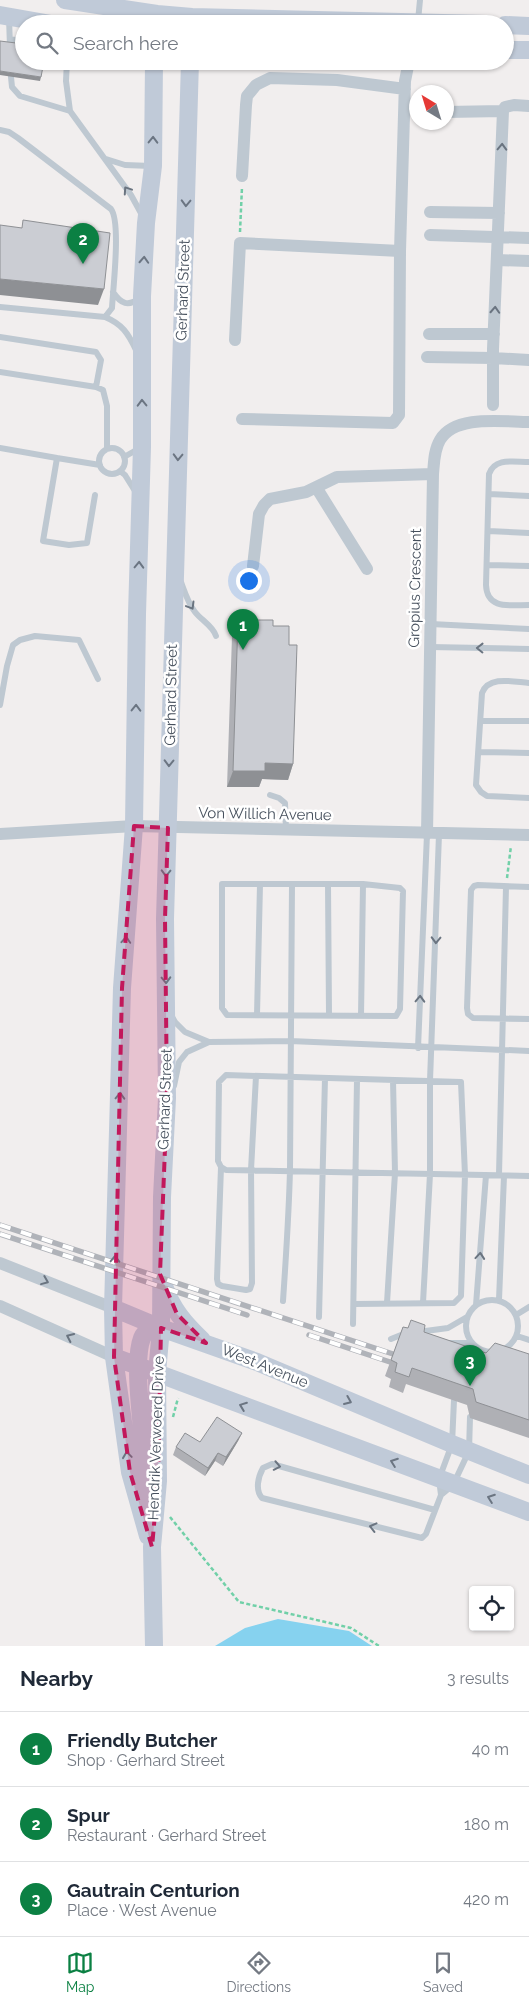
<!DOCTYPE html>
<meta charset="utf-8">
<style>
:root{--surface:#fff;--page:#f2f2f3;--text:#1f2937;--muted:#747a83;--line:#e0e1e3;--accent:#0b8043}
body{margin:0;font-family:Raleway,sans-serif;background:var(--page);color:var(--text)}
.controls{position:absolute;right:15px;bottom:15px;display:grid;overflow:hidden;border-radius:5px;box-shadow:0 1px 4px #0004}
.controls button{width:45px;height:45px;display:grid;place-items:center;padding:0;border:0;border-bottom:1px solid var(--line);background:var(--surface);color:var(--text);font:25px sans-serif}
.compass{position:absolute;left:409px;top:85px;width:45px;height:45px;border-radius:50%;background:var(--surface);box-shadow:0 1px 4px #0004;rotate:322deg}
.you{position:absolute;left:248px;top:580px;width:18px;height:18px;margin:-12px;border:4px solid #fff;border-radius:50%;background:#1a73e8;box-shadow:0 0 0 8px #1a73e833}
.badge{display:grid;place-items:center;width:32px;height:32px;border-radius:50%;background:var(--accent);color:#fff;font-size:16px;font-weight:700}
.pin{position:absolute;translate:-50% -41px;filter:drop-shadow(0 1px 2px #0008)}
.pin::after{content:'';position:absolute;top:26px;width:18px;height:15px;background:inherit;clip-path:polygon(0 0,100% 0,50% 100%)}
.list{margin:0;padding:0;list-style:none}
h2{display:flex;justify-content:space-between;align-items:center;height:65px;margin:0;padding:0 20px;font-size:21px}
h2 small{font-size:16px;font-weight:400;color:var(--muted)}
.list li{display:grid;grid-template-columns:32px 1fr auto;gap:15px;align-items:center;box-sizing:border-box;height:75px;padding:0 20px;border-top:1px solid var(--line)}
.list b{display:block;font-size:19px;white-space:nowrap}
.list p{margin:0;font-size:16px;white-space:nowrap;color:var(--muted)}
.list em{font-size:16px;font-style:normal;color:var(--muted)}
.icon{flex:none;width:28px;height:28px;fill:none;stroke:currentColor;stroke-width:2;stroke-linecap:round;stroke-linejoin:round}
.map{position:relative;flex:none;width:529px;height:1646px;overflow:hidden}
.search{position:absolute;background:var(--surface);box-shadow:0 1px 4px #0004;left:15px;right:15px;top:15px;height:55px;display:flex;align-items:center;gap:12px;box-sizing:border-box;padding:0 18px;border-radius:28px;color:var(--muted);font-size:19px}
.sheet{height:290px;background:var(--surface)}
nav{display:flex;justify-content:space-around;align-items:center;box-sizing:border-box;height:70px;border-top:1px solid var(--line);background:var(--surface);font-size:14px;color:var(--muted)}
nav a{display:grid;justify-items:center;gap:2px}
nav .on{color:var(--accent)}
.map>svg:first-child{display:block}
.water{fill:#86d2ef}
.lines{fill:none;stroke-linecap:round;stroke-linejoin:round}
.path{stroke:#71d0a8;stroke-width:2.5;stroke-dasharray:4 2.5;stroke-linecap:butt}
.lane{stroke:#bec8d1;stroke-width:6}
.street{stroke:#bec8d1;stroke-width:12}
.secondary{stroke:#c0cad8;stroke-width:18}
.rail-casing{stroke:#b0b3b9;stroke-width:5.5}
.rail{stroke:#fff;stroke-width:4;stroke-dasharray:11;stroke-linecap:butt}
.wall{fill:#afb0b5}
.shaded-wall{fill:#8e9094}
.building{fill:#cbcdd3;stroke:#8e9094}
.oneway{stroke:#6b7582}
.oneway2{stroke:#6a7480}
.marked{fill:#c2185b;fill-opacity:0.2;stroke:#c2185b;stroke-width:4;stroke-dasharray:10 6;stroke-linejoin:round}
.labels{text-anchor:middle;dominant-baseline:central;stroke-width:5;stroke-linejoin:round;paint-order:stroke}
.street-label{font-size:15px;fill:#46505d;stroke:#fff}
</style>
<div class="map">
<svg width="529" height="1646" viewBox="0 0 529 1646">
<rect width="100%" height="100%" fill="#f1eeee"/>
<path class="water" d="M 278,1619 L 349,1631 L 372,1646 L 215,1646 L 245,1628 Z"/>
<g class="lines">
<path class="path" d="M 240,232 L 242,187
M 507,878 L 511,846
M 173,1417 L 178,1398
M 170,1517 L 239,1602 L 351,1628 L 379,1646"/>
<path class="lane" d="M 9,18 L 10,47
M 418,21 L 420,0
M 10,39 L 24,41
M 67,61 L 66,81 L 70,111 L 131,195 L 142,215
M 11,77 L 12,87 L 20,96 L 70,111
M 0,130 L 9,132 L 18,138 L 111,209 C 121,222 113,289 112,308 L 105,317 L 0,307
M 106,159 L 125,165 L 151,166
M 113,292 C 121,304 128,307 140,298
M 105,317 C 122,324 128,333 136,350
M 0,337 L 96,352 L 101,360 L 96,387
M 0,372 L 96,387 L 103,390 L 107,406 L 107,449
M 0,448 L 57,458
M99 461a13 13 0 1 1 26 0a13 13 0 1 1-26 0Z
M 124,457 L 140,448
M 529,462 C 514,462 495,457 489,474 L 486,585 C 487,610 510,605 529,605
M 120,471 L 125,475 L 135,491
M 489,494 L 529,496
M 95,495 L 87,543 L 69,545 L 43,541 L 57,458 L 100,465
M 488,531 L 529,533
M 487,565 L 529,566
M 181,582 C 185,593 188,603 195,612 C 201,620 213,626 216,636
M 431,624 L 529,629
M 430,647 L 529,649
M 529,683 C 514,682 489,675 482,693 L 476,785 L 481,792 L 487,796 L 529,798
M 0,705 L 7,666 L 13,645 L 20,640 L 35,636 L 79,640 L 98,679
M 481,721 L 529,721
M 479,752 L 529,753
M 270,795 L 279,798 L 285,803 L 286,830
M 328,884 L 329,1015
M 529,887 L 478,885 L 474,886 L 471,890 L 467,1008 L 468,1014 L 473,1018 L 529,1019
M 171,1015 L 175,1022 L 185,1032 L 209,1042 L 290,1041 L 529,1051
M 257,1015 L 260,884
M 361,1016 L 363,884
M 418,1048 L 427,834
M 256,1076 L 251,1170 L 252,1283 L 250,1289 L 246,1290 L 222,1286 L 218,1284 L 217,1279 L 221,1167 L 218,1161 L 219,1082 L 226,1075 L 461,1082 L 465,1175 L 461,1296 L 454,1303 L 354,1304
M 174,1086 L 179,1062 L 187,1052 L 209,1042
M 221,1167 L 226,1170 L 529,1176
M 499,1175 L 506,887
M466 1326a26 26 0 1 1 52 0a26 26 0 1 1-52 0Z
M 499,1300 L 504,1176
M 283,1301 C 286,1257 289,1213 290,1169 C 291,1074 291,979 292,884 L 363,884 L 400,888 L 403,891 L 400,1009 L 396,1016 L 227,1015 L 222,1008 L 222,884 L 292,884
M 387,1303 L 395,1173 L 393,1080
M 423,1303 L 430,1174 L 430,1081 L 439,834
M 476,1305 L 486,1175
M 516,1315 L 529,1307
M 319,1317 L 325,1078
M 353,1324 L 357,1080
M 418,1332 L 448,1328 L 467,1317
M 517,1336 L 529,1340
M 391,1339 L 406,1333
M 450,1343 L 472,1343
M 441,1495 L 453,1485 L 469,1451 L 470,1417
M 435,1510 L 272,1464 L 263,1468 C 258,1477 255,1490 262,1498 L 422,1538 L 426,1534 L 441,1495 L 439,1479 L 452,1444 L 454,1400"/>
<path class="street" d="M 529,106 L 514,105 L 505,107 L 503,111 L 493,349 L 493,358 L 529,360
M 446,112 L 503,111
M 242,176 L 246,105 L 247,96 L 256,85 L 270,78 L 337,80 L 405,89
M 430,212 L 499,213
M 430,235 L 529,238
M 497,260 L 529,261
M 429,334 L 494,334
M 235,340 L 240,243 L 400,251
M 427,357 L 493,358 L 493,405
M 242,419 L 393,423 L 399,415 L 400,251 L 405,81 L 409,61
M 316,487 L 367,569
M 253,566 L 259,514 L 264,505 L 270,499 L 306,492 L 337,477 L 433,474
M 0,834 L 134,826 L 529,835
M 427,834 L 433,474 C 434,463 434,450 440,440 C 455,414 504,422 529,422
M 0,1263 L 113,1308
M 0,1306 L 114,1357"/>
<path class="secondary" d="M 65,0 L 157,14 L 192,17 L 485,24
M 0,15 L 51,24
M 505,25 L 529,26
M 505,50 L 529,50
M 164,1286 C 172,1309 185,1324 202,1340
M 113,1308 L 161,1328 L 257,1362 L 452,1444 L 529,1475
M 114,1357 L 529,1512
M 140,1499 C 142,1488 145,1476 145,1465 C 144,1436 132,1363 142,1338 C 145,1330 153,1330 161,1328
M 148,1536 L 130,1472 L 114,1357 L 113,1308 L 122,988 L 134,826 L 137,614 L 142,447 L 142,296 L 146,223 L 153,166 L 154,61
M 154,1646 L 152,1547 L 158,1481 L 157,1373 L 161,1328 L 162,1197 L 167,1098 L 165,919 L 190,61"/>
<defs>
<path id="rail" d="M 0,1225 L 393,1354
M 0,1234 L 247,1315
M 309,1335 L 390,1362"/>
</defs>
<use href="#rail" class="rail-casing"/>
<use href="#rail" class="rail"/>
</g>
<path class="wall" d="M 238,620 L 273,626 L 289,645 L 293,764 L 288,780 L 262,779 L 259,787 L 227,787 L 232,636 Z
M 403,1327 L 424,1332 L 486,1353 L 529,1354 L 529,1438 L 470,1418 L 467,1405 L 406,1384 L 403,1393 L 389,1387 L 391,1379 L 385,1376 Z
M 242,1433 L 238,1441 L 223,1466 L 215,1461 L 205,1476 L 173,1455 L 176,1447 Z"/>
<path class="shaded-wall" d="M 0,71 L 41,77 L 40,81 L 0,75 Z
M 0,279 L 104,289 L 98,305 L 0,295 Z
M 265,763 L 293,764 L 288,780 L 262,779 L 259,787 L 227,787 L 233,771 Z
M 242,1433 L 238,1441 L 223,1466 L 226,1457 Z
M 218,1453 L 215,1461 L 205,1476 L 208,1468 Z"/>
<path class="building" d="M 0,41 L 24,44 L 24,61 L 44,61 L 41,77 L 0,71 Z
M 23,220 L 110,233 L 104,289 L 0,279 L 0,225 L 22,228 Z
M 238,620 L 273,620 L 273,626 L 289,626 L 289,645 L 297,645 L 293,764 L 265,763 L 265,771 L 233,771 Z
M 411,1320 L 425,1325 L 424,1332 L 486,1353 L 495,1343 L 529,1354 L 529,1420 L 476,1402 L 473,1389 L 412,1368 L 409,1377 L 395,1372 L 397,1363 L 391,1360 L 403,1327 L 408,1328 Z
M 217,1417 L 242,1433 L 226,1457 L 218,1453 L 208,1468 L 176,1447 L 185,1433 L 200,1442 Z"/>
<defs><path id="oneway-chevron" d="M-2-3.5L2.5 0L-2 3.5" fill="none" stroke-width="1.6" stroke-linecap="round" stroke-linejoin="round" transform="scale(1.25)"/></defs>
<g class="oneway">
<use href="#oneway-chevron" transform="translate(153 140) rotate(-89)"/>
<use href="#oneway-chevron" transform="translate(186 203) rotate(92)"/>
<use href="#oneway-chevron" transform="translate(144 260) rotate(-87)"/>
<use href="#oneway-chevron" transform="translate(142 403) rotate(-91)"/>
<use href="#oneway-chevron" transform="translate(178 457) rotate(92)"/>
<use href="#oneway-chevron" transform="translate(139 565) rotate(-88)"/>
<use href="#oneway-chevron" transform="translate(136 708) rotate(-89)"/>
<use href="#oneway-chevron" transform="translate(169 763) rotate(91)"/>
<use href="#oneway-chevron" transform="translate(166 873) rotate(92)"/>
<use href="#oneway-chevron" transform="translate(126 940) rotate(-86)"/>
<use href="#oneway-chevron" transform="translate(166 980) rotate(88)"/>
<use href="#oneway-chevron" transform="translate(120 1096) rotate(-88)"/>
<use href="#oneway-chevron" transform="translate(115 1259) rotate(-88)"/>
<use href="#oneway-chevron" transform="translate(348 1401) rotate(23)"/>
<use href="#oneway-chevron" transform="translate(243 1406) rotate(-159)"/>
<use href="#oneway-chevron" transform="translate(127 1455) rotate(-98)"/>
<use href="#oneway-chevron" transform="translate(394 1462) rotate(-160)"/>
<use href="#oneway-chevron" transform="translate(491 1498) rotate(-160)"/>
</g>
<g class="oneway2">
<use href="#oneway-chevron" transform="translate(502 147) rotate(-88)"/>
<use href="#oneway-chevron" transform="translate(127 190) rotate(-124)"/>
<use href="#oneway-chevron" transform="translate(495 310) rotate(-87)"/>
<use href="#oneway-chevron" transform="translate(191 606) rotate(59)"/>
<use href="#oneway-chevron" transform="translate(480 648) rotate(-179)"/>
<use href="#oneway-chevron" transform="translate(436 940) rotate(92)"/>
<use href="#oneway-chevron" transform="translate(420 999) rotate(-88)"/>
<use href="#oneway-chevron" transform="translate(480 1256) rotate(-85)"/>
<use href="#oneway-chevron" transform="translate(45 1281) rotate(22)"/>
<use href="#oneway-chevron" transform="translate(70 1337) rotate(-155)"/>
<use href="#oneway-chevron" transform="translate(277 1466) rotate(11)"/>
<use href="#oneway-chevron" transform="translate(373 1527) rotate(-166)"/>
</g>
<path class="marked" d="M 134,826 L 168,828 L 165,919 L 167,1098 L 160,1274 L 177,1314 L 206,1343 L 161,1328 L 158,1481 L 152,1547 L 130,1472 L 114,1357 L 122,988 Z"/>
<g class="labels">
<g class="street-label">
<text transform="translate(183 290) rotate(-88)">Gerhard Street</text>
<text transform="translate(415 588) rotate(-89)">Gropius Crescent</text>
<text transform="translate(171 695) rotate(-89)">Gerhard Street</text>
<text transform="translate(265 814) rotate(1)">Von Willich Avenue</text>
<text transform="translate(165 1099) rotate(-88)">Gerhard Street</text>
<text transform="translate(265 1366) rotate(22)">West Avenue</text>
<text transform="translate(156 1438) rotate(-88)">Hendrik Verwoerd Drive</text>
</g>
</g>
</svg>
<div class="controls">
<button><svg class="icon" aria-label="locate" viewBox="0 0 24 24"><circle cx="12" cy="12" r="6"/><path d="M12 2v4M12 18v4M2 12h4M18 12h4"/></svg></button>
</div>
<svg class="compass" viewBox="-18 -18 36 36"><path d="M0-13l5 13h-10z" fill="#e53935"/><path d="M0 13l5-13h-10z" fill="#747a83"/></svg>
<div class="you"></div>
<div class="pin badge" style="left:243px;top:650px">1</div>
<div class="pin badge" style="left:83px;top:264px">2</div>
<div class="pin badge" style="left:470px;top:1386px">3</div>
<div class="search"><svg class="icon" aria-label="search" viewBox="0 0 24 24"><circle cx="10" cy="10" r="6"/><path d="M15 15l6 6"/></svg>Search here</div>
</div>
<section class="sheet">
<h2>Nearby<small>3 results</small></h2>
<ul class="list">
<li><span class="badge">1</span><div><b>Friendly Butcher</b><p>Shop · Gerhard Street</p></div><em>40 m</em></li>
<li><span class="badge">2</span><div><b>Spur</b><p>Restaurant · Gerhard Street</p></div><em>180 m</em></li>
<li><span class="badge">3</span><div><b>Gautrain Centurion</b><p>Place · West Avenue</p></div><em>420 m</em></li>
</ul>
</section>
<nav>
<a class="on"><svg class="icon" aria-label="map" viewBox="0 0 24 24"><path d="M3 6l6-2 6 2 6-2v14l-6 2-6-2-6 2zM9 4v14M15 6v14"/></svg>Map</a>
<a><svg class="icon" aria-label="directions" viewBox="0 0 24 24"><path d="M12 3l9 9-9 9-9-9zM9 14v-3h6M13 9l2 2-2 2"/></svg>Directions</a>
<a><svg class="icon" aria-label="saved" viewBox="0 0 24 24"><path d="M7 4h10v16l-5-4-5 4z"/></svg>Saved</a>
</nav>
